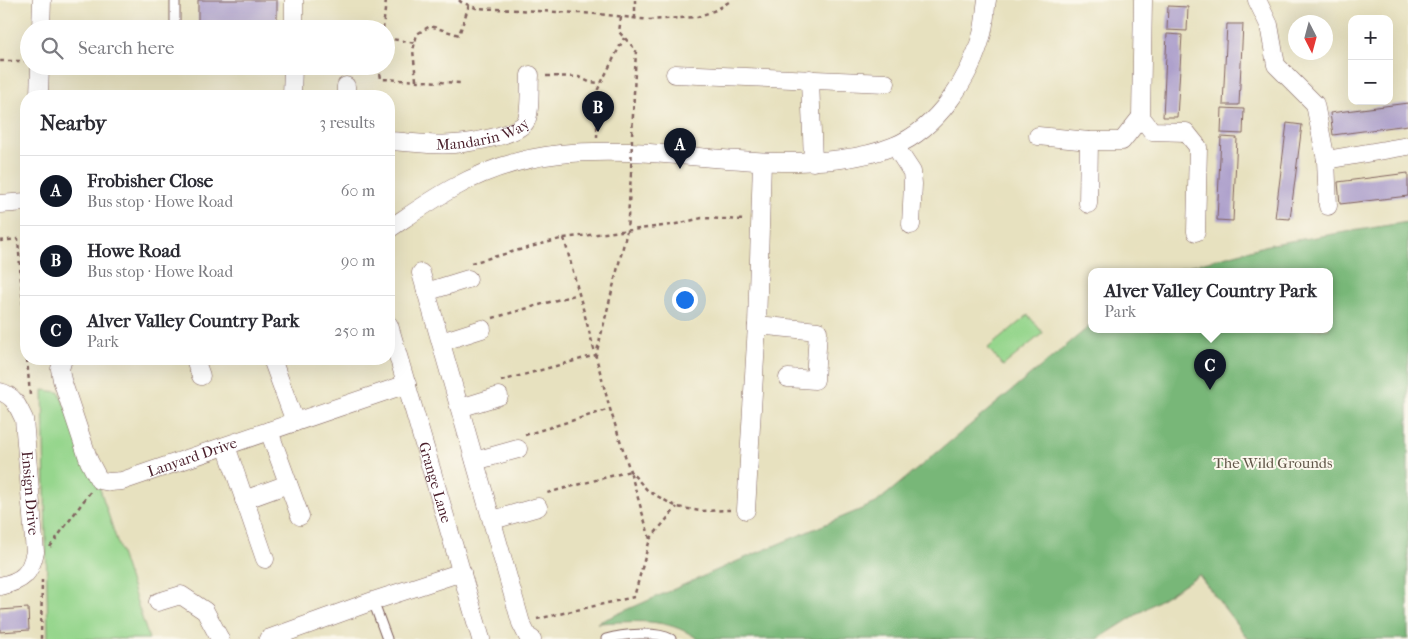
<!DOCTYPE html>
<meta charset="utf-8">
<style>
:root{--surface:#fff;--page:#f2f2f3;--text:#2b2b33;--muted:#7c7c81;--line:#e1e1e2;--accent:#111827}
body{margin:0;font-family:"IM FELL French Canon",serif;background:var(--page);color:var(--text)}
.controls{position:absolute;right:15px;top:15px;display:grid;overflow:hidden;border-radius:10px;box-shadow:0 5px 20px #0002}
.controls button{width:45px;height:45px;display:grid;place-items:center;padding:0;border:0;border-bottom:1px solid var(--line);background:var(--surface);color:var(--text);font:25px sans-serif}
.compass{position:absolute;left:1288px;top:15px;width:45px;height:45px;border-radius:50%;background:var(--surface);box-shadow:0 5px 20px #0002;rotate:174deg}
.you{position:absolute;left:684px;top:299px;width:18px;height:18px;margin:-12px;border:4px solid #fff;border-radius:50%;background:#1a73e8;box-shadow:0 0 0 8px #1a73e833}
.badge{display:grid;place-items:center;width:32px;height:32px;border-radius:50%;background:var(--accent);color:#fff;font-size:16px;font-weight:700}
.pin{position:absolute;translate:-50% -41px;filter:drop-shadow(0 1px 2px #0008)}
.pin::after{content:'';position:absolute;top:26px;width:18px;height:15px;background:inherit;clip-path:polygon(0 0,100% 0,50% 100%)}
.popup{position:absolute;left:1088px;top:268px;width:245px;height:65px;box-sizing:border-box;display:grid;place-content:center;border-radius:10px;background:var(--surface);filter:drop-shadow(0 1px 4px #0005);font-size:16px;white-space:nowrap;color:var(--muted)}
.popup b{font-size:19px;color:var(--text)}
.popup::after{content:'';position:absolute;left:50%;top:100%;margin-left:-10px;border:10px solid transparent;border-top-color:var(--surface)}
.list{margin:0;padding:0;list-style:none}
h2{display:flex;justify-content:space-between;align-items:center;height:65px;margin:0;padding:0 20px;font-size:21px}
h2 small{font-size:16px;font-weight:400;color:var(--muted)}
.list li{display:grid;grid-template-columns:32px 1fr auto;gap:15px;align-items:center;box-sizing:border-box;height:70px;padding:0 20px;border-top:1px solid var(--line)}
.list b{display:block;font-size:19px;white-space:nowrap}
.list p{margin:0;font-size:16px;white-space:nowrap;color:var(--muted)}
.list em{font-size:16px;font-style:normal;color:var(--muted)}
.icon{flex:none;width:28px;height:28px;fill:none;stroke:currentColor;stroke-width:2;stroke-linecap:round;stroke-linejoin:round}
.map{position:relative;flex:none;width:1408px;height:639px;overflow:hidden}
.search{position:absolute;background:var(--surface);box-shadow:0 5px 20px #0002;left:20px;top:20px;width:375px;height:55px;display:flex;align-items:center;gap:12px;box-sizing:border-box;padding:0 18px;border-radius:28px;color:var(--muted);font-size:19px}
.panel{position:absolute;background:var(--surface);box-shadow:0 5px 20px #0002;left:20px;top:90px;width:375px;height:275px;border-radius:20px}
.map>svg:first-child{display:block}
.green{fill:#96d68d;stroke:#707a5c}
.forest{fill:#78b778;stroke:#616b52}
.building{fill:#aea1cc}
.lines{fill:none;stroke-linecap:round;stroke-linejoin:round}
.lane-casing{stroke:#81635f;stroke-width:11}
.street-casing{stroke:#81635f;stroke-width:19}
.path{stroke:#81635f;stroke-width:2.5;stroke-dasharray:4 4;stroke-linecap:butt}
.lane{stroke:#fff;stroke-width:9}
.street{stroke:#fff;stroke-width:18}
.path-bridge{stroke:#81635f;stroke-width:2.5;stroke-dasharray:4 4;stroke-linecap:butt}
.labels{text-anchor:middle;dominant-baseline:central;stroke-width:4;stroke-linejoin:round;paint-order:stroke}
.street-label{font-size:15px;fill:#4a1f2b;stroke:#fbf7ec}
.park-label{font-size:15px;fill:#615648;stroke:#fbf7ec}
</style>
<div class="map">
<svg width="1408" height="639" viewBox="0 0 1408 639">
<rect width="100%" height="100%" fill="#fbf7ec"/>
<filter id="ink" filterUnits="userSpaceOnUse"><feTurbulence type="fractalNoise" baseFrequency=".02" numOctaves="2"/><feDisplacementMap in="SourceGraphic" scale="10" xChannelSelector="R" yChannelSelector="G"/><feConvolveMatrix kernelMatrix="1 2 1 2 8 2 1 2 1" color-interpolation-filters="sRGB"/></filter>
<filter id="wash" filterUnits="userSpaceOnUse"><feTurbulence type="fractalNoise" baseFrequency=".0096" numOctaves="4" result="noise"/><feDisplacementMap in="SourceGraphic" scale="20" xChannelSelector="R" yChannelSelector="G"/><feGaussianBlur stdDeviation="1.12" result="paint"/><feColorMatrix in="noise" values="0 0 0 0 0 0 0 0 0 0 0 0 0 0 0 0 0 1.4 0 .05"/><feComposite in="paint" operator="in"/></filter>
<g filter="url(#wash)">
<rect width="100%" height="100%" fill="#e7e1bf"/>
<path class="green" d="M 1028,315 L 1043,333 L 1003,366 L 988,348 Z
M 43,390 L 59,392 L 100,489 L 149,639 L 48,639 Z"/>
<path class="forest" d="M 1408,222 L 1408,639 L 1248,639 L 1199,575 L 1098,639 L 698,639 C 665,616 634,622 597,623 L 740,560 L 876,503 L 1091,325 L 1091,329 L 1329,329 L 1329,271 L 1171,271 L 1272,244 Z"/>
<g id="blocks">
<path class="building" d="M 198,0 L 277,0 L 277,29 L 198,29 Z
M 1168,6 L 1188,7 L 1187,31 L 1167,30 Z
M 1227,24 L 1243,24 L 1239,105 L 1223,105 Z
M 1167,34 L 1182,35 L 1177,117 L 1163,117 Z
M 1408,103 L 1408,125 L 1333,135 L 1330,113 Z
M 1222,108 L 1244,109 L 1243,134 L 1221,133 Z
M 1287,123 L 1302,125 L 1290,219 L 1275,218 Z
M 1221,137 L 1237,138 L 1233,221 L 1217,220 Z
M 1408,173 L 1408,196 L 1340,204 L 1338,182 Z
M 28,608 L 29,630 L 0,632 L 0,610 Z"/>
</g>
</g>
<g filter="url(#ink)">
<use href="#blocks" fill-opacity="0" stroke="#81635f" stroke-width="1"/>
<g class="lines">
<defs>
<path id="lane" d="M 175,29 L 175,0
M 373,601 L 387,639
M 606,639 C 623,634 656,631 671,639"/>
<g id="street">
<path d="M 1143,0 L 1141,117 L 1152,131 L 1186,132 L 1198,147 L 1196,232"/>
<path d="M 1257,0 L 1269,25 L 1276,65 L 1315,104 L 1326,160 L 1328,206"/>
<path d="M 41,29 L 42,0"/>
<path d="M 294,29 L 294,0"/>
<path d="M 675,74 L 886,83"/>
<path d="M 810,79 L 813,162"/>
<path d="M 39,96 L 40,66"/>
<path d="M 292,96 L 293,66"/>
<path d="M 346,96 L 346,86"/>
<path d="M 1038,136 L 1089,141 L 1122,141 L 1141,117"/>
<path id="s1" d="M 389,141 C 410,142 433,146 454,144 C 469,143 520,135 526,121 C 531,111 529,87 530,75"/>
<path d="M 895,146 L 912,172 L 913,184 L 911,225"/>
<path d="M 1326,160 L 1408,146"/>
<path d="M 762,162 L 757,325 L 818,331 L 815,380 L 788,378"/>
<path d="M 0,204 L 26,202"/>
<path d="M 1088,204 L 1089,141"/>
<path d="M 389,229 C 410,215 431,200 453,188 C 485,170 523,158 560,154 C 634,146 709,161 783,162 C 820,162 859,160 894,146 C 937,129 971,77 982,34 C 985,23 985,11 987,0"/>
<path d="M 421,273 L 521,623 L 528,637 L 532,639"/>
<path d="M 426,292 L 468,279"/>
<path id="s2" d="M 389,325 L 481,639"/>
<path d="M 441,342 L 482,329"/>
<path id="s3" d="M 63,359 L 60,369 L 62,380 L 89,461 L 99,480 L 110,482 L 122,481 L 407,384"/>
<path d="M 195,359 L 201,376"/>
<path d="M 272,359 L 295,422"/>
<path id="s4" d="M 0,392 C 14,395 18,407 24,419 L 35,552 C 30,574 23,581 0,586"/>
<path d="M 460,408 L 499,396"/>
<path d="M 269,431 L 300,516"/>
<path d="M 226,446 L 265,559"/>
<path d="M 475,461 L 518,449"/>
<path d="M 244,500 L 288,484"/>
<path d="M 746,510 L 757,325"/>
<path d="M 493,520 L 538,507"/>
<path d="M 158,602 L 181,595 L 205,611 L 220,639"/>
<path d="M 268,639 L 373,601 L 462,572"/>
</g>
</defs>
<use href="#lane" class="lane-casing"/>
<use href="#street" class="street-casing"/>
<path class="path" d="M 459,0 L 461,2 L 476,8 L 599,14 L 650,20 L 697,17 L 716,10 L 732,0
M 621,17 L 619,32 L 636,50 L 632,136
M 635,19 L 635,0
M 383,29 L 386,0
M 386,38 L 415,43
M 0,61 L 25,61
M 379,66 L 381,79 L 461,83
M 546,76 L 579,77 L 589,82 L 601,83
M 416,80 L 413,50 L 417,34 L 430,26 L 459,35 L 469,5
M 597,138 L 598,89 L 624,38
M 564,238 L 610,409 L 630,471 L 648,491 L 677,507 L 700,511 L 730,510
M 0,241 L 18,239 L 26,346
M 471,263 L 564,238 L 672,225 L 702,218 L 746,220
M 493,318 L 578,294
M 27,359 L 30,395
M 501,381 L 596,355 L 627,231 L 631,175
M 525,435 L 610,409
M 650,539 L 677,507
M 50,547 L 91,491
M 537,619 L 634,597 L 650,539 L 630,471 L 547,493
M 41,639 L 42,580"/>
<use href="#lane" class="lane"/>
<use href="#street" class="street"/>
<path class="path-bridge" d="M 631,175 L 632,136"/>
</g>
</g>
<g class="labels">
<g class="street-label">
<text stroke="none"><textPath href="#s1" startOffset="95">Mandarin Way</textPath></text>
<text stroke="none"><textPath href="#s3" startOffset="226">Lanyard Drive</textPath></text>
<text stroke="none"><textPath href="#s2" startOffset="164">Grange Lane</textPath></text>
<text stroke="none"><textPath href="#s4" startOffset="112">Ensign Drive</textPath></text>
</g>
<g class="park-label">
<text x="1273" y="463">The Wild Grounds</text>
</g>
</g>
</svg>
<div class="controls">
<button>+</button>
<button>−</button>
</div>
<svg class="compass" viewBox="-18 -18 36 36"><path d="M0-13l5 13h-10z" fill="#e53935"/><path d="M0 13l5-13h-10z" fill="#7c7c81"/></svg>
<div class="you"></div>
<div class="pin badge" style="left:680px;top:169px">A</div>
<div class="pin badge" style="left:598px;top:132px">B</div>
<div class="pin badge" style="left:1210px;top:390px">C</div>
<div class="popup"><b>Alver Valley Country Park</b>Park</div>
<div class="search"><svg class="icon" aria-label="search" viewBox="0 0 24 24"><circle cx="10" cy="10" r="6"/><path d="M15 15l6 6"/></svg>Search here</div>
<section class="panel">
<h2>Nearby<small>3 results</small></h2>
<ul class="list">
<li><span class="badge">A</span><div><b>Frobisher Close</b><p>Bus stop · Howe Road</p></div><em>60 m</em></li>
<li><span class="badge">B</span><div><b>Howe Road</b><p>Bus stop · Howe Road</p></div><em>90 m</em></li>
<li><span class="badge">C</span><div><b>Alver Valley Country Park</b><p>Park</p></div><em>250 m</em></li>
</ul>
</section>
</div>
